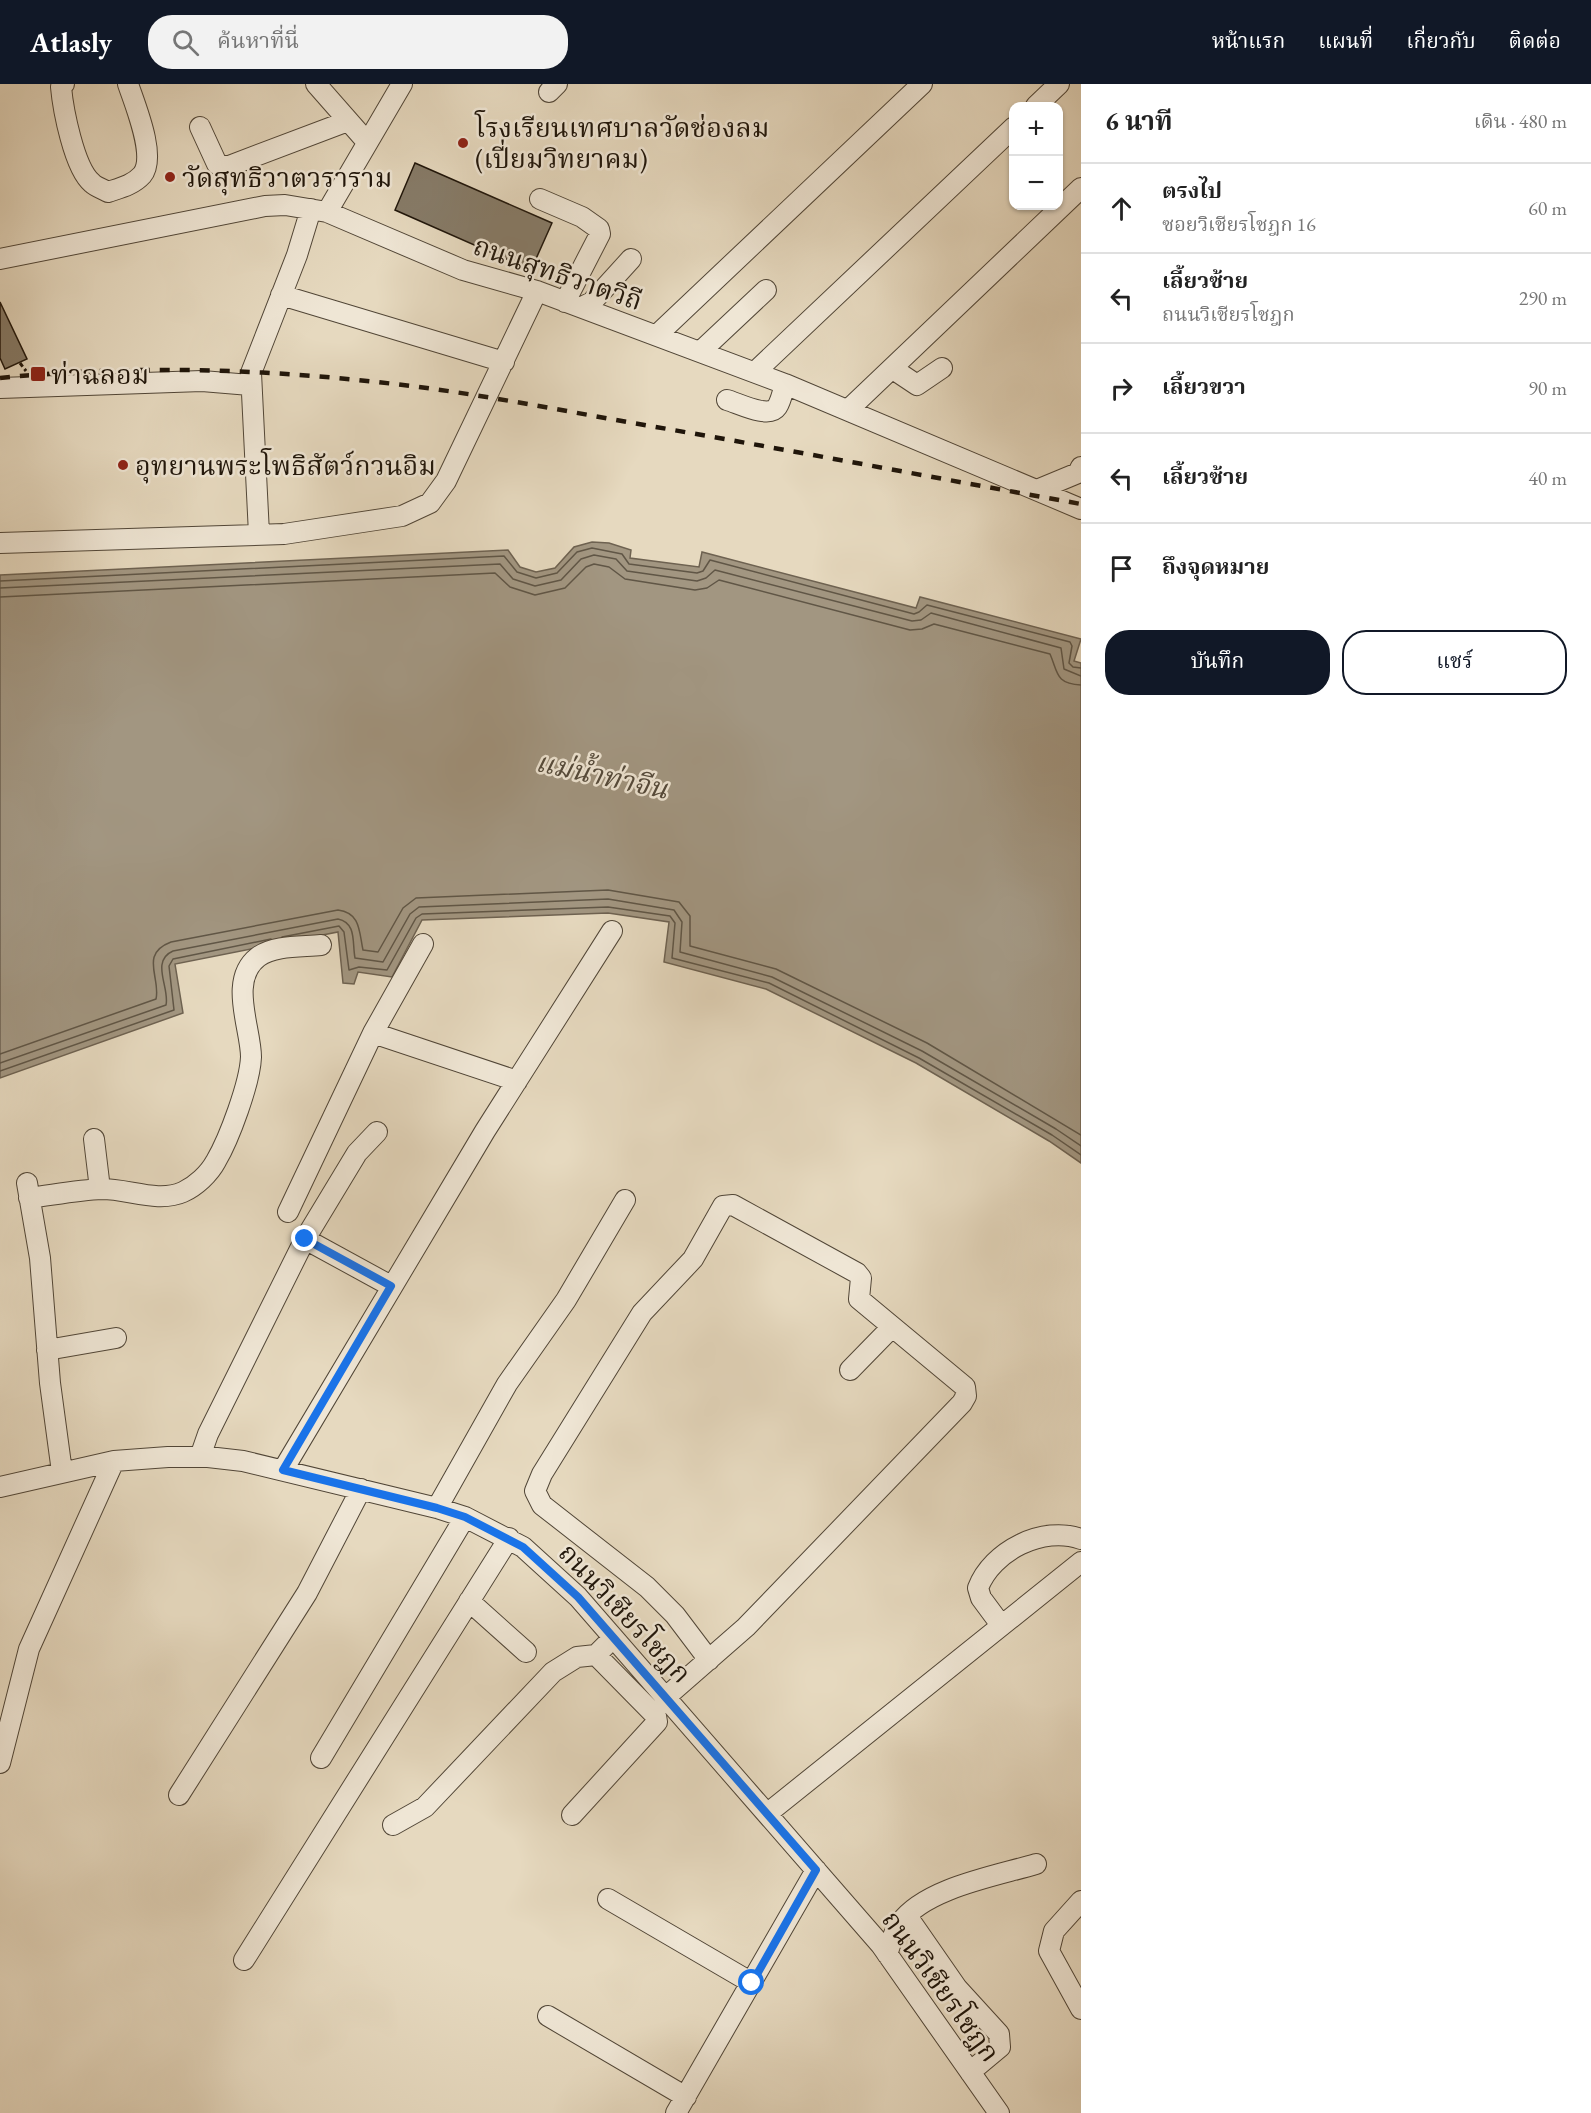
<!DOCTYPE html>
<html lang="th">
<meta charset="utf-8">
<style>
:root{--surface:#fff;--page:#f2f2f2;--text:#222;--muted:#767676;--line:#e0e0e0;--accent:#111827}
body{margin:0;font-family:"EB Garamond","Noto Serif Thai",serif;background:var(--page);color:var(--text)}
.controls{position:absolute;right:18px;top:18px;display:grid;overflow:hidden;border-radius:12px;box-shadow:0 2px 4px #0004}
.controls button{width:54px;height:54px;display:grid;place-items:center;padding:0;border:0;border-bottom:2px solid var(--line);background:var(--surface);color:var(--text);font:30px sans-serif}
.stop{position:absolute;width:18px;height:18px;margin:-14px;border:4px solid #1a73e8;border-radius:50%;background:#fff}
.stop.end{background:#1a73e8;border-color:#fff;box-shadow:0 2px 6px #0008}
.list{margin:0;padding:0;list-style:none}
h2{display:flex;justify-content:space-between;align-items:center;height:78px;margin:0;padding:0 24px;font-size:26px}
h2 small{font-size:20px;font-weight:400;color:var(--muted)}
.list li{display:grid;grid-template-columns:39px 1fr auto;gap:18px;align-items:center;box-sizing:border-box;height:90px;padding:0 24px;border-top:2px solid var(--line)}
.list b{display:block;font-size:22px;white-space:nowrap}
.list p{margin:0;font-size:20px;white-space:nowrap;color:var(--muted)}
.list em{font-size:20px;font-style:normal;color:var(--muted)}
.actions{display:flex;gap:12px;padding:18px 24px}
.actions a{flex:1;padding:14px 0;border:2px solid var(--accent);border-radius:24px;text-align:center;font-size:21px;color:var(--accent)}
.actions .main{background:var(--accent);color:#fff}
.icon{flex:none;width:33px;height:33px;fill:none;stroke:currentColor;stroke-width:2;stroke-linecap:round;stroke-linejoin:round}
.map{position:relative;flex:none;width:1081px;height:2029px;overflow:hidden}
header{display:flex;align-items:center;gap:36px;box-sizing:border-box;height:84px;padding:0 30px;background:var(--accent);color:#fff}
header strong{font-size:28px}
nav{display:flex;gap:33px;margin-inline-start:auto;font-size:21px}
.search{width:420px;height:54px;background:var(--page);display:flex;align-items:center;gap:15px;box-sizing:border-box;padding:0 21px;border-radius:24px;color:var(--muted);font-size:22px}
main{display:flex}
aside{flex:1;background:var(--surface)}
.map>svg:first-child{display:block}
.water{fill:#a29681;stroke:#6e6251;stroke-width:1.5}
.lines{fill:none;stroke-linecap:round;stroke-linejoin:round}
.shore{stroke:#605646;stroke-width:1.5}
.building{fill:#867b68;stroke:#1f150a;stroke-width:1.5}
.minor-casing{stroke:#514637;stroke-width:22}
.path{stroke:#1f150a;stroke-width:3;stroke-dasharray:4.5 3;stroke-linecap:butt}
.minor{stroke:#efe6d5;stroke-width:20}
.rail{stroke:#1f150a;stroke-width:4.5;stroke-dasharray:10 10;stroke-linecap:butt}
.route{stroke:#1a73e8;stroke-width:8}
.poi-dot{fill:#8f2418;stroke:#efe6d5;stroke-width:2}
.labels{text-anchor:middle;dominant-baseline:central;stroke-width:5;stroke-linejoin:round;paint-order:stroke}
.poi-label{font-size:27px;fill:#1f150a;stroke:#efe6d5;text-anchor:start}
.street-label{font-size:27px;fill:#1f150a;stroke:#efe6d5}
.water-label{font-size:28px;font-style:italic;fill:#53493a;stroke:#efe6d5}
</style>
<header>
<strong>Atlasly</strong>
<div class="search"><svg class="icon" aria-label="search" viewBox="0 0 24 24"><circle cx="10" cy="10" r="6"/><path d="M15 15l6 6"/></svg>ค้นหาที่นี่</div>
<nav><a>หน้าแรก</a><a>แผนที่</a><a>เกี่ยวกับ</a><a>ติดต่อ</a></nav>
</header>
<main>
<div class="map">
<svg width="1081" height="2029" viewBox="0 0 1081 2029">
<rect width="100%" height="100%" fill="#e6d9bf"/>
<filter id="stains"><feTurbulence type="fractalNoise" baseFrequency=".00333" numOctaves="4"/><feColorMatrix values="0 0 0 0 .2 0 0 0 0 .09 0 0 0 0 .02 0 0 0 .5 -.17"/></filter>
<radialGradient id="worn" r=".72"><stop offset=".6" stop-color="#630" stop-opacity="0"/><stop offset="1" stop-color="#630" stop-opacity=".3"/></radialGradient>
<path class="water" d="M 592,458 L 609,459 L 631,466 L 630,474 L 699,483 L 702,468 L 916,524 L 920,513 L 1081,555 L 1074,577 L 1081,579 L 1081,1079 L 1049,1057 L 916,979 L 766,905 L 664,878 L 669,838 L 608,829 L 422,836 L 392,893 L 358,888 L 354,900 L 343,899 L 338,848 L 175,880 L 183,929 L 0,994 L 0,491 L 508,466 L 520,483 L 536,488 L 555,484 L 574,463 Z"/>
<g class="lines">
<path class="shore" d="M 0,497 L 504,472 L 517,488 L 536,494 L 557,489 L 577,468 L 592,464 L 622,470 L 629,480 L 697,489 L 703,487 L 710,476 L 914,530 L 919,528 L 927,521 L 1070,558 L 1072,562 L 1069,579 L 1073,583 L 1081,584
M 0,504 L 500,480 L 513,495 L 535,502 L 561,496 L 581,475 L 594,471 L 616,475 L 627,487 L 697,497 L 706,494 L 715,486 L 912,537 L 921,536 L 931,529 L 1061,564 L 1064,585 L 1081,592
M 0,513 L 495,489 L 510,503 L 535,511 L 565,504 L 586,483 L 594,480 L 609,483 L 625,495 L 695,506 L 707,504 L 719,496 L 910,546 L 922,545 L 934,540 L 1050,570 C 1058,588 1055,600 1081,601
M 282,853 L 339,842 L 344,848 L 349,886 L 359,883 L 387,886 L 416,834 L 422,830 L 608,823 L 670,832 L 675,839 L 672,874 L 769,899 L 919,974 L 1052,1051 L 1081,1071
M 0,970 L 156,915 C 161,894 139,870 171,858 L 338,826 C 361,829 359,848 363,866 L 378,868 L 403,824 L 416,814 L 608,806 L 679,818 L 690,832 L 690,862 L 776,885 L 927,959 L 1081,1051
M 0,979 L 166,921 C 170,904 150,877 173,867 L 338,835 C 357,839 352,859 355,874 L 383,878 L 410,830 L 419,823 L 608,815 L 674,826 L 682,838 L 680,868 L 772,893 L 922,967 L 1056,1045 L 1081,1062
M 0,987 L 174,926 L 169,882 L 173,875 L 271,855"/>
</g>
<path class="building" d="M 415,79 L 552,139 L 531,186 L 395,126 Z
M 0,218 L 27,275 L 5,285 L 0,274 Z"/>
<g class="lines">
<defs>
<path id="minor" d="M 64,0 L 61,3 C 63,25 74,84 92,99 C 96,103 103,105 108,108 C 120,104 133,101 142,91 C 157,73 135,21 128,0
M 316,0 L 367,58
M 549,8 L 557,0
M 1036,22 L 1059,0
M 200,43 L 217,80 L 229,82 L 348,37
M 540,115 L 582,133 L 599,145 L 600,150 L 565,218
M 327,128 L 402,0
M 0,175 L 265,122 L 285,121 L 327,128 L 463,186 L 537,207 L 785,300 L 1081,425
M 281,211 L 504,278
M 582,223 L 592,218 L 631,175
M 657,251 L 922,0
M 700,268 L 766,206
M 893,285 L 917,301 L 942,284
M 755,288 L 1014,43
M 0,304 L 202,297 L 250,301
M 727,316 C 738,319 769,335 777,323 C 781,317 783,307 785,300
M 848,326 L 1081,104
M 1037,406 L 1078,389 L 1081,383
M 259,450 L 251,289 L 297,171 L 311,125
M 0,459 L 284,450 L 402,432 L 430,419 L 446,397 L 537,207
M 373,949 L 423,860
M 94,1055 L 100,1105
M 27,1099 L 40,1174 L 50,1299 L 62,1388
M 29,1114 C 53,1111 78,1106 102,1105 C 129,1105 158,1119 183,1108 C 196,1102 209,1090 216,1077 C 229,1055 250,999 251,973 C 251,944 228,896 258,873 C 274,861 302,863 321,861
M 288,1128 L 373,949 L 517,997
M 305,1155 L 357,1069 L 377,1048
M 47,1266 L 116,1254
M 850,1286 L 892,1243
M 200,1373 L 208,1350 L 305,1155 L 391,1202
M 283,1386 L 485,1047 L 612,847
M 0,1403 L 114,1377 L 168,1373 L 208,1373 L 243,1377 L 437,1424 L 465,1433 L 523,1463 L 578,1513 L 881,1861 L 999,2029
M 437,1424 L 507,1300 L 566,1216 L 625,1116
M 469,1517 L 526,1568
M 1001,1541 L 981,1514 L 978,1504 C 992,1467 1043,1441 1081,1455
M 667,1612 L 746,1543 L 962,1319 L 966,1312 L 965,1303 L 859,1215 L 861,1194 L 857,1189 L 733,1121 L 723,1122 L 693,1175 L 642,1229 L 542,1390 L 535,1407 L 542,1421 L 647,1503 L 675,1531 L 709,1576
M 321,1674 L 465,1433
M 0,1679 L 29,1565 L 114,1377
M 179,1711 L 307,1509 L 361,1405
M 768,1729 L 1081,1478
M 572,1731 L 657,1638 L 656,1632 L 596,1571 L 606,1561
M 393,1741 L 425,1723 L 553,1588 L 577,1573 L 596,1571
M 608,1815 L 752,1899
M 1081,1817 L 1054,1847 L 1049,1867 L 1081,1925
M 907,1832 L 957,1904 L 999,1950 L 1000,1963 L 970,1988
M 887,1870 C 891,1860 893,1848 900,1839 C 925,1804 996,1792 1036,1780
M 244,1876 L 509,1454
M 548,1932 L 686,2013
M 676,2029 L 816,1786"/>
</defs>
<use href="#minor" class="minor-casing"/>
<path class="path" d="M 20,279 L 26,287"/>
<use href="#minor" class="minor"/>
<path class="rail" d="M 0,294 C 136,280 275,285 411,302 C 483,311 555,325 627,338 C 779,364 930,393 1081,420"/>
</g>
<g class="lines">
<path class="route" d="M 305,1155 L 391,1202 L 283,1386 L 437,1424 L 465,1433 L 523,1463 L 578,1513 L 816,1786 L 752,1899"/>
</g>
<g class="poi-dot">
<circle cx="463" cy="59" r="6"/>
<circle cx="170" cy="93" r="6"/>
<rect x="30" y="282" width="16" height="16" rx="3"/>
<circle cx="123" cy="381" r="6"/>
</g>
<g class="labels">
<g class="poi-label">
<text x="475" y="43">โรงเรียนเทศบาลวัดช่องลม<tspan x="475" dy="31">(เปี่ยมวิทยาคม)</tspan></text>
<text x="182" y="93">วัดสุทธิวาตวราราม</text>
<text x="51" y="290">ท่าฉลอม</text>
<text x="135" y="381">อุทยานพระโพธิสัตว์กวนอิม</text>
</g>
<g class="street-label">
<text transform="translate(558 189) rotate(19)">ถนนสุทธิวาตวิถี</text>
<text transform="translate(625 1529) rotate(47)">ถนนวิเชียรโชฎก</text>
<text transform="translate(941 1902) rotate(54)">ถนนวิเชียรโชฎก</text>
</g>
<g class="water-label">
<text transform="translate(602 691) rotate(12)">แม่น้ำท่าจีน</text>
</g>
</g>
<rect width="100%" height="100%" filter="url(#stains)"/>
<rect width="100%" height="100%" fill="url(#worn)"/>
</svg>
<div class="controls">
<button>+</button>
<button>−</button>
</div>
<div class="stop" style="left:752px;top:1899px"></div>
<div class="stop end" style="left:305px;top:1155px"></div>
</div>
<aside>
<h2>6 นาที<small>เดิน · 480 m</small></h2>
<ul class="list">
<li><svg class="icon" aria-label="ahead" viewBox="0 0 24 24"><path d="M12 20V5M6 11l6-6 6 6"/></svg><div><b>ตรงไป</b><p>ซอยวิเชียรโชฎก 16</p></div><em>60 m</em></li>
<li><svg class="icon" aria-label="left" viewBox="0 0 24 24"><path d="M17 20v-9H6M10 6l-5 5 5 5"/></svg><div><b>เลี้ยวซ้าย</b><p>ถนนวิเชียรโชฎก</p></div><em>290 m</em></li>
<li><svg class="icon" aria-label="right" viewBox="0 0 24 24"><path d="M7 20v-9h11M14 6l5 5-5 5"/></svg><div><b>เลี้ยวขวา</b></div><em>90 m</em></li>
<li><svg class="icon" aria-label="left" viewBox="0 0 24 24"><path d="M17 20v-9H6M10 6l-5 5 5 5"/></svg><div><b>เลี้ยวซ้าย</b></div><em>40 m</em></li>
<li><svg class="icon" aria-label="arrive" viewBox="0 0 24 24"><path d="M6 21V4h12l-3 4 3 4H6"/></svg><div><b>ถึงจุดหมาย</b></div></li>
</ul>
<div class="actions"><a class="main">บันทึก</a><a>แชร์</a></div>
</aside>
</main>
